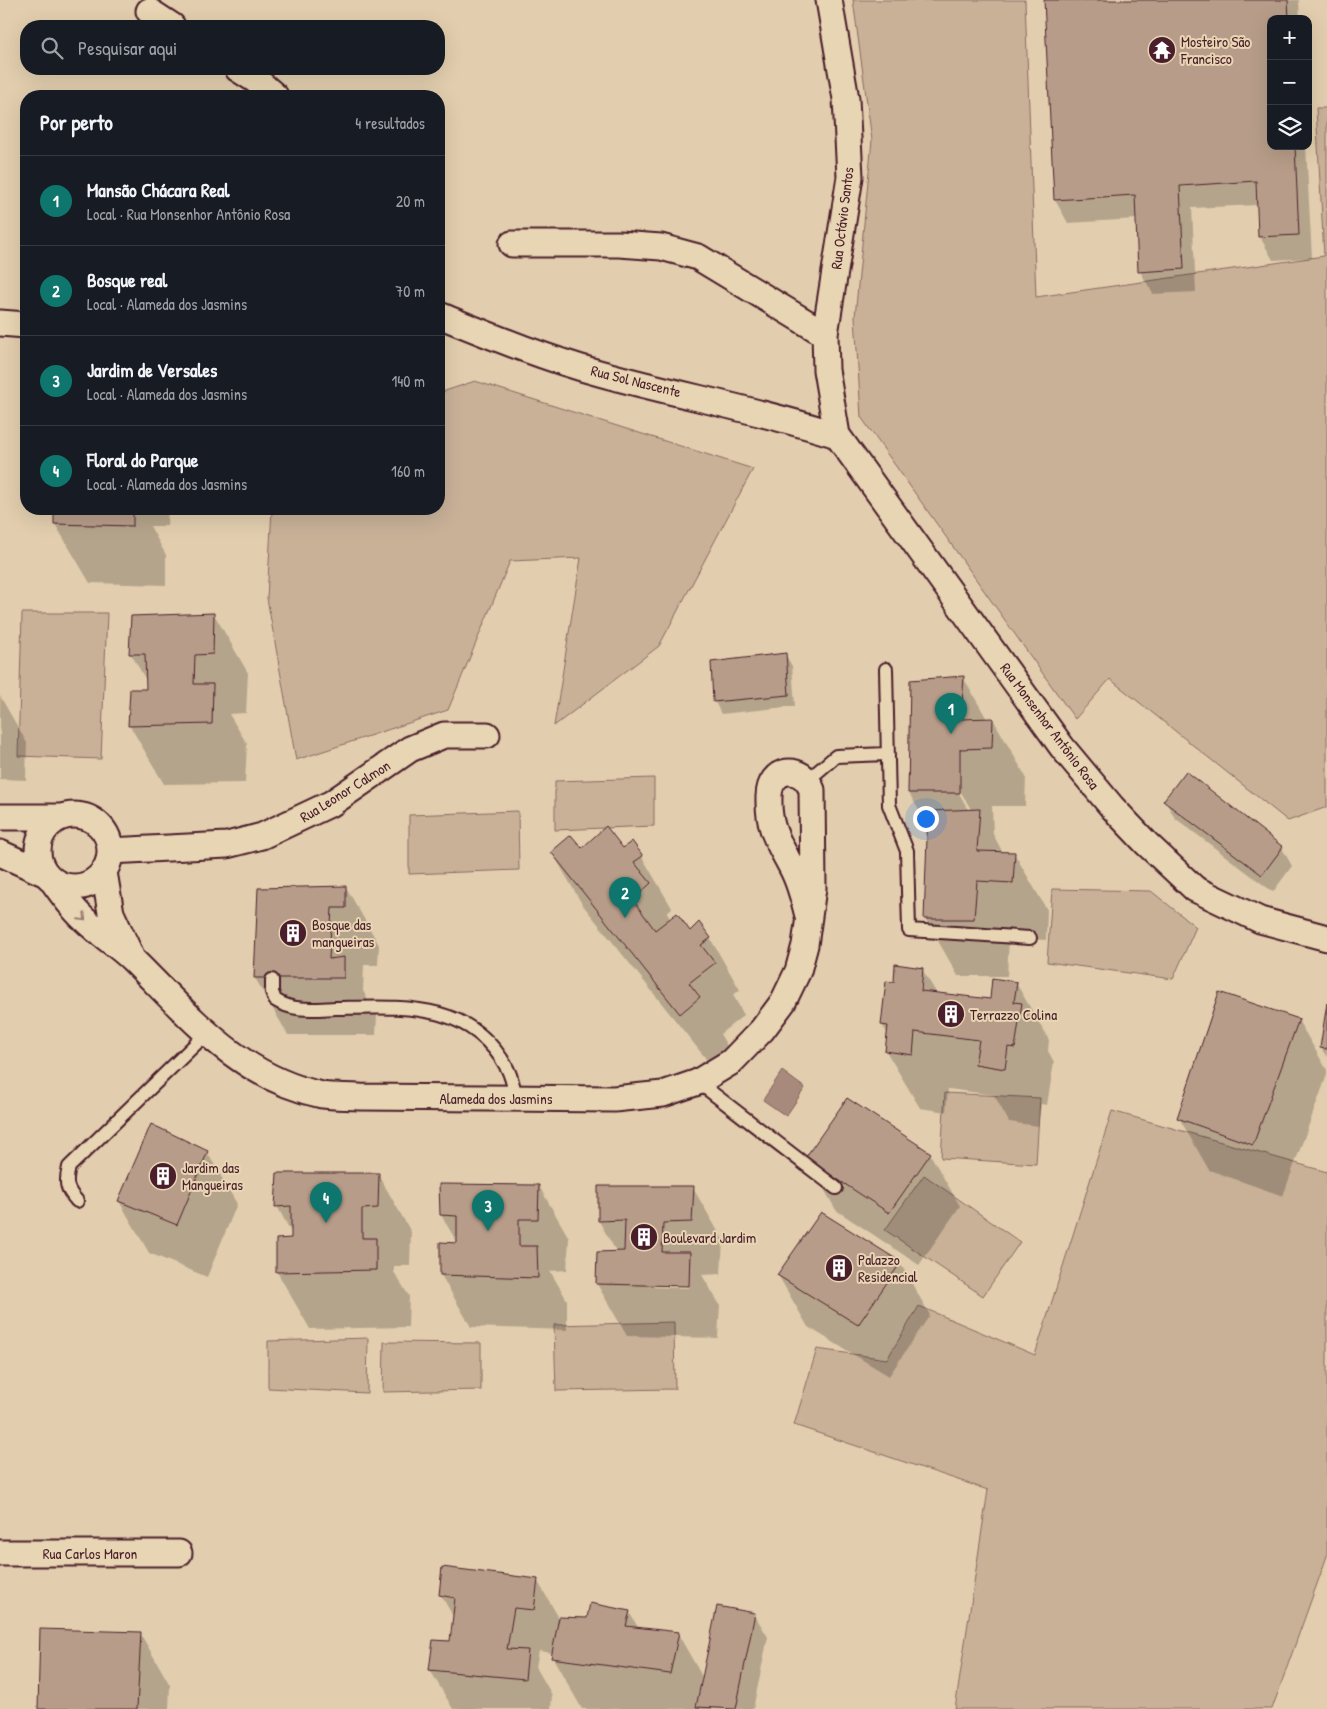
<!DOCTYPE html>
<html lang="pt">
<meta charset="utf-8">
<style>
:root{--surface:#171b24;--page:#242831;--text:#f1f3f6;--muted:#9ea1a6;--line:#363941;--accent:#0f766e}
body{margin:0;font-family:"Patrick Hand",sans-serif;background:var(--page);color:var(--text)}
.controls{position:absolute;right:15px;top:15px;display:grid;overflow:hidden;border-radius:10px;box-shadow:0 5px 20px #0002}
.controls button{width:45px;height:45px;display:grid;place-items:center;padding:0;border:0;border-bottom:1px solid var(--line);background:var(--surface);color:var(--text);font:25px sans-serif}
.you{position:absolute;left:925px;top:818px;width:18px;height:18px;margin:-12px;border:4px solid #fff;border-radius:50%;background:#1a73e8;box-shadow:0 0 0 8px #1a73e833}
.badge{display:grid;place-items:center;width:32px;height:32px;border-radius:50%;background:var(--accent);color:#fff;font-size:16px;font-weight:700}
.pin{position:absolute;translate:-50% -41px;filter:drop-shadow(0 1px 2px #0008)}
.pin::after{content:'';position:absolute;top:26px;width:18px;height:15px;background:inherit;clip-path:polygon(0 0,100% 0,50% 100%)}
.list{margin:0;padding:0;list-style:none}
h2{display:flex;justify-content:space-between;align-items:center;height:65px;margin:0;padding:0 20px;font-size:21px}
h2 small{font-size:16px;font-weight:400;color:var(--muted)}
.list li{display:grid;grid-template-columns:32px 1fr auto;gap:15px;align-items:center;box-sizing:border-box;height:90px;padding:0 20px;border-top:1px solid var(--line)}
.list b{display:block;font-size:19px;white-space:nowrap}
.list p{margin:0;font-size:16px;white-space:nowrap;color:var(--muted)}
.list em{font-size:16px;font-style:normal;color:var(--muted)}
.icon{flex:none;width:28px;height:28px;fill:none;stroke:currentColor;stroke-width:2;stroke-linecap:round;stroke-linejoin:round}
.map{position:relative;flex:none;width:1327px;height:1709px;overflow:hidden}
.search{position:absolute;background:var(--surface);box-shadow:0 5px 20px #0002;left:20px;top:20px;width:425px;height:55px;display:flex;align-items:center;gap:12px;box-sizing:border-box;padding:0 18px;border-radius:20px;color:var(--muted);font-size:19px}
.panel{position:absolute;background:var(--surface);box-shadow:0 5px 20px #0002;left:20px;top:90px;width:425px;height:425px;border-radius:20px}
.map>svg:first-child{display:block}
.green{fill:#c9b198;stroke:#8a6862}
.water{fill:#a88a7b;stroke:#825f5b}
.shadow{fill:#0003;fill-rule:evenodd}
.building{fill:#b79d89;stroke:#4a1f2b}
.lines{fill:none;stroke-linecap:round;stroke-linejoin:round}
.lane-casing{stroke:#4a1f2b;stroke-width:16}
.street-casing{stroke:#4a1f2b;stroke-width:29}
.lane{stroke:#e8d5b3;stroke-width:12}
.street{stroke:#e8d5b3;stroke-width:25}
.oneway{stroke:#997a6f}
.labels{text-anchor:middle;dominant-baseline:central;stroke-width:4;stroke-linejoin:round;paint-order:stroke}
.poi-label{font-size:15px;fill:#4a1f2b;stroke:#e8d5b3;text-anchor:start}
.street-label{font-size:15px;fill:#4a1f2b;stroke:#e8d5b3}
</style>
<div class="map">
<svg width="1327" height="1709" viewBox="0 0 1327 1709">
<rect width="100%" height="100%" fill="#e2ceae"/>
<filter id="ink" filterUnits="userSpaceOnUse"><feTurbulence type="fractalNoise" baseFrequency=".02" numOctaves="2"/><feDisplacementMap in="SourceGraphic" scale="10" xChannelSelector="R" yChannelSelector="G"/><feConvolveMatrix kernelMatrix="1 2 1 2 8 2 1 2 1" color-interpolation-filters="sRGB"/></filter>
<g filter="url(#ink)">
<path class="green" d="M 853,0 L 1025,0 L 1036,297 L 1324,256 L 1316,108 L 1327,108 L 1327,807 L 1288,821 L 1110,679 L 1075,719 L 861,417 L 855,317 L 872,140 Z
M 475,381 L 753,469 L 659,646 L 554,726 L 581,558 L 510,561 L 448,710 L 296,760 L 267,598 L 272,509 L 439,509 L 439,393 Z
M 22,613 L 107,613 L 101,759 L 18,756 Z
M 654,778 L 654,826 L 555,830 L 555,781 Z
M 518,811 L 519,870 L 409,874 L 409,815 Z
M 1052,889 L 1151,891 L 1196,927 L 1173,979 L 1047,962 Z
M 945,1093 L 1040,1098 L 1036,1164 L 941,1158 Z
M 1112,1111 L 1327,1172 L 1327,1556 L 1272,1709 L 955,1709 L 988,1490 L 794,1425 L 817,1349 L 887,1359 L 919,1306 L 1035,1355 Z
M 924,1175 L 1020,1242 L 983,1296 L 885,1230 Z
M 674,1322 L 675,1389 L 556,1391 L 554,1325 Z
M 368,1338 L 367,1393 L 268,1388 L 268,1341 Z
M 384,1342 L 481,1343 L 481,1390 L 383,1392 Z"/>
<path class="water" d="M 782,1071 L 805,1088 L 786,1116 L 763,1100 Z"/>
<path class="shadow" d="M 1045,0 L 1299,0 L 1300,19 L 1271,19 L 1271,146 L 1306,146 L 1312,258 L 1273,260 L 1260,237 L 1258,205 L 1192,208 L 1196,292 L 1153,294 L 1140,271 L 1137,219 L 1068,223 L 1055,200 Z
M 56,509 L 168,509 L 167,526 L 150,526 L 166,555 L 166,585 L 90,583 L 55,524 Z
M 214,614 L 248,673 L 246,713 L 229,714 L 247,744 L 245,783 L 164,784 L 130,726 L 147,690 L 147,682 L 131,654 Z
M 785,654 L 792,666 L 795,706 L 721,714 L 715,702 L 712,663 Z
M 963,677 L 987,719 L 993,719 L 1026,777 L 1025,806 L 992,806 L 993,834 L 1003,853 L 1014,853 L 1047,910 L 1046,940 L 1009,938 L 1007,976 L 958,976 L 925,918 L 928,826 L 909,793 L 911,681 ZM 958,787 L 972,811 L 969,811 L 956,788 Z
M 0,696 L 27,743 L 26,780 L 0,779 Z
M 1165,801 L 1282,848 L 1292,866 L 1273,892 L 1175,818 Z
M 631,843 L 642,857 L 672,908 L 667,912 L 670,919 L 690,932 L 710,938 L 740,990 L 733,995 L 744,1015 L 720,1034 L 729,1049 L 711,1065 L 582,904 L 552,852 L 623,850 Z
M 346,887 L 379,945 L 378,965 L 364,965 L 363,991 L 377,1016 L 376,1035 L 288,1035 L 255,978 Z
M 922,969 L 937,994 L 991,1000 L 1016,983 L 1049,1040 L 1048,1051 L 1054,1062 L 1047,1105 L 1041,1104 L 1038,1126 L 1009,1122 L 994,1095 L 948,1089 L 946,1112 L 920,1108 L 886,1051 L 888,1034 L 882,1025 L 895,984 Z
M 1327,1011 L 1327,1057 L 1321,1048 Z
M 1298,1020 L 1327,1070 L 1327,1075 L 1283,1196 L 1209,1170 L 1179,1118 Z
M 847,1099 L 930,1154 L 960,1206 L 919,1265 L 836,1210 L 806,1158 Z
M 207,1152 L 237,1204 L 207,1277 L 149,1253 L 119,1201 Z
M 378,1174 L 411,1232 L 410,1266 L 394,1266 L 394,1272 L 409,1296 L 408,1327 L 310,1329 L 277,1272 L 293,1239 L 292,1234 L 277,1206 Z
M 539,1186 L 569,1238 L 567,1270 L 550,1271 L 567,1300 L 567,1330 L 471,1327 L 441,1275 L 458,1244 L 441,1215 Z
M 693,1188 L 723,1240 L 721,1274 L 702,1275 L 720,1305 L 718,1338 L 627,1336 L 597,1284 L 617,1253 L 599,1221 ZM 654,1284 L 688,1285 L 688,1288 L 654,1287 Z
M 900,1263 L 930,1315 L 889,1376 L 808,1327 L 778,1275 Z
M 537,1580 L 559,1618 L 588,1620 L 629,1612 L 639,1629 L 678,1634 L 703,1678 L 754,1614 L 768,1637 L 753,1709 L 582,1709 L 553,1658 L 553,1653 L 539,1651 L 536,1667 L 552,1695 L 551,1709 L 453,1709 L 430,1670 L 451,1643 L 454,1618 L 441,1595 Z
M 140,1633 L 170,1685 L 169,1709 L 40,1709 Z"/>
<path class="building" d="M 1044,0 L 1288,0 L 1289,19 L 1271,19 L 1271,146 L 1295,146 L 1299,235 L 1258,237 L 1256,181 L 1180,186 L 1184,269 L 1138,272 L 1135,195 L 1054,200 Z
M 54,509 L 133,509 L 133,526 L 54,524 Z
M 214,613 L 213,654 L 195,655 L 194,684 L 213,684 L 212,724 L 128,726 L 130,689 L 146,689 L 145,654 L 129,654 L 131,616 Z
M 786,653 L 789,695 L 713,702 L 711,662 Z
M 964,676 L 961,719 L 993,718 L 992,748 L 960,749 L 960,793 L 908,793 L 910,680 Z
M 1186,771 L 1283,847 L 1262,875 L 1163,801 Z
M 980,809 L 977,851 L 1015,852 L 1013,883 L 977,881 L 974,919 L 924,919 L 928,811 Z
M 606,826 L 623,848 L 632,841 L 643,856 L 634,862 L 651,883 L 633,900 L 655,930 L 677,913 L 690,931 L 699,922 L 711,938 L 701,945 L 715,963 L 689,983 L 700,997 L 680,1014 L 551,852 L 571,835 L 582,848 Z
M 346,886 L 346,908 L 332,908 L 329,959 L 344,957 L 344,978 L 254,978 L 258,888 Z
M 895,964 L 923,968 L 921,991 L 990,999 L 992,978 L 1017,982 L 1014,1002 L 1022,1003 L 1015,1048 L 1008,1047 L 1005,1069 L 975,1064 L 979,1040 L 915,1032 L 913,1055 L 885,1051 L 888,1026 L 881,1025 L 886,981 L 894,982 Z
M 1219,992 L 1299,1019 L 1253,1145 L 1177,1118 Z
M 1327,1003 L 1327,1049 L 1320,1048 Z
M 847,1098 L 931,1153 L 889,1213 L 805,1158 Z
M 151,1124 L 208,1151 L 177,1225 L 118,1201 Z
M 277,1173 L 379,1173 L 378,1208 L 362,1209 L 362,1238 L 376,1238 L 376,1270 L 276,1272 L 276,1239 L 291,1238 L 291,1206 L 275,1207 Z
M 439,1184 L 539,1185 L 538,1219 L 519,1219 L 519,1246 L 537,1246 L 538,1278 L 440,1275 L 440,1242 L 457,1243 L 457,1216 L 440,1215 Z
M 598,1186 L 694,1186 L 692,1222 L 663,1223 L 662,1252 L 690,1252 L 689,1286 L 596,1284 L 597,1252 L 624,1251 L 625,1220 L 598,1221 Z
M 821,1212 L 901,1262 L 858,1325 L 777,1275 Z
M 442,1567 L 538,1579 L 534,1610 L 514,1608 L 507,1649 L 528,1650 L 525,1679 L 429,1670 L 433,1640 L 450,1641 L 455,1598 L 439,1595 Z
M 590,1603 L 630,1611 L 626,1626 L 679,1632 L 670,1674 L 551,1658 L 559,1617 L 587,1618 Z
M 717,1606 L 755,1613 L 736,1709 L 696,1707 Z
M 40,1629 L 141,1632 L 137,1709 L 38,1709 Z"/>
<g class="lines">
<defs>
<path id="lane" d="M 886,669 L 889,805 L 907,851 L 909,930 L 1030,938
M 808,780 L 836,756 L 887,754
M 272,980 L 272,992 L 275,1000 C 294,1012 314,1009 335,1008 C 402,1007 470,1000 507,1068 C 512,1077 514,1088 516,1098
M 698,1082 L 836,1188
M 77,1201 C 66,1189 65,1183 69,1167 L 207,1033"/>
<path id="street" d="M 829,0 L 846,99 L 850,177 L 825,334 L 826,370 L 837,435 L 1062,747 L 1112,807 L 1147,844 L 1195,889 L 1260,920 L 1327,938
M 149,11 L 172,26
M 238,69 L 260,83 L 275,96
M 512,244 L 619,244 L 661,247 L 698,257 L 825,334
M 439,315 C 491,336 544,358 599,373 C 678,395 759,410 837,435
M 0,323 L 26,325
M38 851a36 36 0 1 1 72 0a36 36 0 1 1-72 0Z
M 0,817 L 62,817
M 110,851 L 227,845 L 262,836 L 332,803 L 410,749 L 444,735 L 487,735
M 0,853 L 46,874
M 104,872 L 111,913 L 131,956
M 52,880 C 62,894 73,910 86,921 C 100,935 119,946 133,960 C 191,1017 238,1077 322,1095 C 334,1097 348,1096 360,1097 L 614,1099 L 663,1094 L 698,1082 L 731,1062 L 762,1030 L 783,1002 L 798,971 L 805,945 L 813,888 L 812,790 C 802,763 769,767 769,797 C 768,829 778,841 792,868 C 800,883 804,900 808,916
M 0,1553 L 179,1553"/>
</defs>
<use href="#lane" class="lane-casing"/>
<use href="#street" class="street-casing"/>
<use href="#lane" class="lane"/>
<use href="#street" class="street"/>
</g>
<defs><path id="oneway-chevron" d="M-2-3.5L2.5 0L-2 3.5" fill="none" stroke-width="1.6" stroke-linecap="round" stroke-linejoin="round" transform="scale(1.25)"/></defs>
<use class="oneway" href="#oneway-chevron" transform="translate(83 918) rotate(46)"/>
</g>
<defs>
<symbol id="temple-disc" viewBox="-11 -11 22 22"><circle r="9.5" fill="#4a1f2b" stroke="#e8d5b3"/><path d="M0-6L5-2H3V0L6.5 2.5H4V6H1.5V3h-3V6H-4V2.5H-6.5L-3 0V-2H-5Z" fill="#fff"/></symbol>
<symbol id="building-disc" viewBox="-11 -11 22 22"><circle r="9.5" fill="#4a1f2b" stroke="#e8d5b3"/><path d="M-4-6H4V6H1V3H-1V6H-4ZM-2.5-4.3h1.7v1.8h-1.7ZM.8-4.3h1.7v1.8H.8ZM-2.5-1h1.7V.8h-1.7ZM.8-1h1.7V.8H.8Z" fill="#fff"/></symbol>
</defs>
<g fill-rule="evenodd">
<use href="#temple-disc" x="1146" y="34" width="32" height="32"/>
<use href="#building-disc" x="277" y="917" width="32" height="32"/>
<use href="#building-disc" x="935" y="998" width="32" height="32"/>
<use href="#building-disc" x="147" y="1160" width="32" height="32"/>
<use href="#building-disc" x="628" y="1221" width="32" height="32"/>
<use href="#building-disc" x="823" y="1252" width="32" height="32"/>
</g>
<g class="labels">
<g class="poi-label">
<text x="1181" y="41">Mosteiro São<tspan x="1181" dy="17">Francisco</tspan></text>
<text x="312" y="924">Bosque das<tspan x="312" dy="17">mangueiras</tspan></text>
<text x="970" y="1014">Terrazzo Colina</text>
<text x="182" y="1167">Jardim das<tspan x="182" dy="17">Mangueiras</tspan></text>
<text x="663" y="1237">Boulevard Jardim</text>
<text x="858" y="1259">Palazzo<tspan x="858" dy="17">Residencial</tspan></text>
</g>
<g class="street-label">
<text transform="translate(842 218) rotate(-83)">Rua Octávio Santos</text>
<text transform="translate(636 381) rotate(14)">Rua Sol Nascente</text>
<text transform="translate(1050 726) rotate(53)">Rua Monsenhor Antônio Rosa</text>
<text transform="translate(345 791) rotate(-32)">Rua Leonor Calmon</text>
<text x="496" y="1098">Alameda dos Jasmins</text>
<text x="90" y="1553">Rua Carlos Maron</text>
</g>
</g>
</svg>
<div class="controls">
<button>+</button>
<button>−</button>
<button><svg class="icon" aria-label="layers" viewBox="0 0 24 24"><path d="M12 4l9 5-9 5-9-5zM3 14l9 5 9-5"/></svg></button>
</div>
<div class="you"></div>
<div class="pin badge" style="left:951px;top:734px">1</div>
<div class="pin badge" style="left:625px;top:918px">2</div>
<div class="pin badge" style="left:488px;top:1231px">3</div>
<div class="pin badge" style="left:326px;top:1223px">4</div>
<div class="search"><svg class="icon" aria-label="search" viewBox="0 0 24 24"><circle cx="10" cy="10" r="6"/><path d="M15 15l6 6"/></svg>Pesquisar aqui</div>
<section class="panel">
<h2>Por perto<small>4 resultados</small></h2>
<ul class="list">
<li><span class="badge">1</span><div><b>Mansão Chácara Real</b><p>Local · Rua Monsenhor Antônio Rosa</p></div><em>20 m</em></li>
<li><span class="badge">2</span><div><b>Bosque real</b><p>Local · Alameda dos Jasmins</p></div><em>70 m</em></li>
<li><span class="badge">3</span><div><b>Jardim de Versales</b><p>Local · Alameda dos Jasmins</p></div><em>140 m</em></li>
<li><span class="badge">4</span><div><b>Floral do Parque</b><p>Local · Alameda dos Jasmins</p></div><em>160 m</em></li>
</ul>
</section>
</div>
